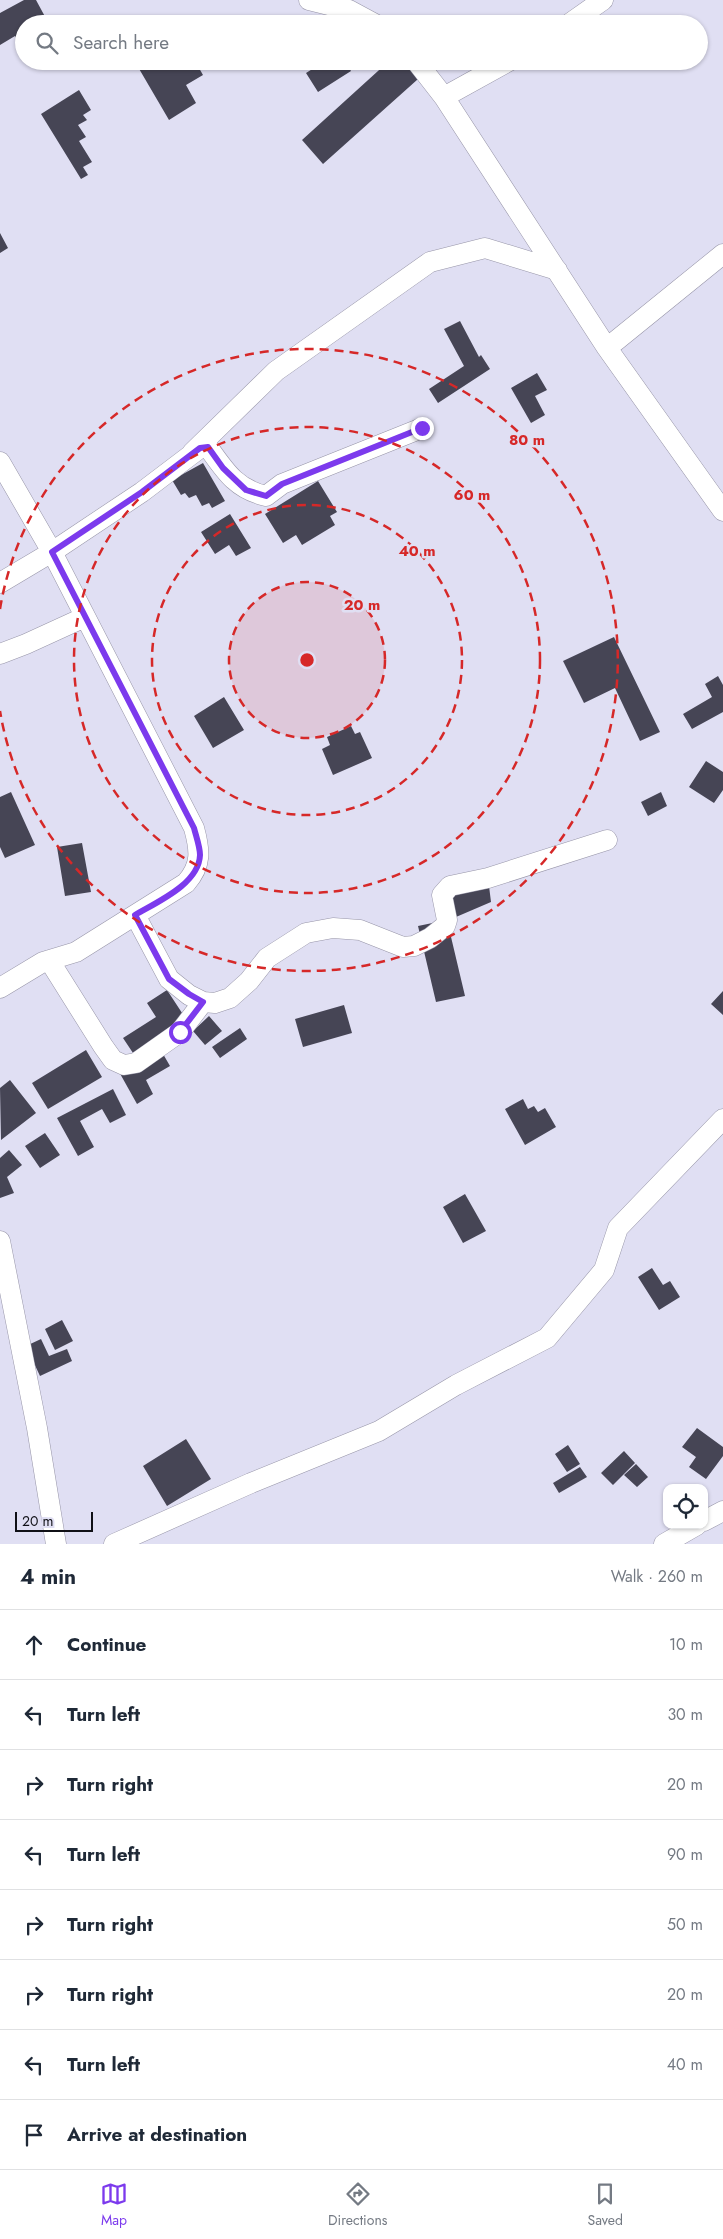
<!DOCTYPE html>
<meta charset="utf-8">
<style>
:root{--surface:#fff;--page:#f6f6f7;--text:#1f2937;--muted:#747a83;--line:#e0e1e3;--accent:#7c3aed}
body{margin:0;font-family:Jost,sans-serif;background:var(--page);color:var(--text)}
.controls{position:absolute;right:15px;bottom:15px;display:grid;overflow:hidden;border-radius:10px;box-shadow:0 1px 4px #0004}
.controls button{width:45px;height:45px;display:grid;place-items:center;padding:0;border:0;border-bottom:1px solid var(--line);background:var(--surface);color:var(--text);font:25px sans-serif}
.scale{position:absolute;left:15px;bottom:12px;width:78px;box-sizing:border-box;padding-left:5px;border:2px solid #101016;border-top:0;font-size:14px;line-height:18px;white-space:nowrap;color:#101016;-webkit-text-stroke:4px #e0dff3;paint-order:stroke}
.stop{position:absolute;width:15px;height:15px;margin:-11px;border:4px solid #7c3aed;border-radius:50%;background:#fff}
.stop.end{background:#7c3aed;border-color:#fff;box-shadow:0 1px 5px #0008}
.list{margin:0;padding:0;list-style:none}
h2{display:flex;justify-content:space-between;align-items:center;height:65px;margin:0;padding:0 20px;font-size:21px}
h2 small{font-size:16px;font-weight:400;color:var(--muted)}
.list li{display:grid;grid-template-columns:32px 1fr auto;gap:15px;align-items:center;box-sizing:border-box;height:70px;padding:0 20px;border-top:1px solid var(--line)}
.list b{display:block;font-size:19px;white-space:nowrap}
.list em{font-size:16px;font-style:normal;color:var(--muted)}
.icon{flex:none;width:28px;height:28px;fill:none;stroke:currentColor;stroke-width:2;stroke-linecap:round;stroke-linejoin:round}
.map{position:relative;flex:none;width:723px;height:1544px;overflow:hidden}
.search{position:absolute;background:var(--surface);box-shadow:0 1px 4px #0004;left:15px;right:15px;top:15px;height:55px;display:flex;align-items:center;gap:12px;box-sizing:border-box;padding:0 18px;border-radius:28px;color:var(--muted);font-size:19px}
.sheet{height:625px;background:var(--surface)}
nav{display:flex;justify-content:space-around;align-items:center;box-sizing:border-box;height:70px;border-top:1px solid var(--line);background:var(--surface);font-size:14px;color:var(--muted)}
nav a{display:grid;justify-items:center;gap:2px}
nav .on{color:var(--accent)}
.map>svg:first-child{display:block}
.building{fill:#464555}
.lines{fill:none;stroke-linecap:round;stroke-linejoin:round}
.minor-casing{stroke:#9795a8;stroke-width:21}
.minor{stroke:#fff;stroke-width:20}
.route{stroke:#7c3aed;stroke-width:6}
.ring{fill:none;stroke:#d62828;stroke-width:2.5;stroke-dasharray:9 6}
.centre{fill:#d62828;stroke:#e0dff3;stroke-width:2.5}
.ring-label{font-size:15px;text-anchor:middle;font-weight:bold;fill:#d62828;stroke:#e0dff3;stroke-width:5;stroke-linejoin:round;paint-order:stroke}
</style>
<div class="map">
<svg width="723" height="1544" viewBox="0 0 723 1544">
<rect width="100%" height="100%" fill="#e0dff3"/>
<path class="building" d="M 24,0 L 36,0 L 49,24 L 24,24 L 23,50 L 15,36 L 0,45 L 0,13 Z
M 148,61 L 195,61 L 203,75 L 186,85 L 196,103 L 169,120 L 138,67 Z
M 325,61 L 345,61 L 351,71 L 318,92 L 306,73 Z
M 389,61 L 418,61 L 427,71 L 323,164 L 302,140 Z
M 79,90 L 91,110 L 83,115 L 87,120 L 78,125 L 86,137 L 79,141 L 92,162 L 83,167 L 88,175 L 81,179 L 41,114 Z
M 0,233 L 8,248 L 0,253 Z
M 460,321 L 479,357 L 481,355 L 490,369 L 438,403 L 429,389 L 464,366 L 444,329 Z
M 537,373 L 547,390 L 535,396 L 545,415 L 531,423 L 511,388 Z
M 203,463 L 225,501 L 212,508 L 209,503 L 202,506 L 196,495 L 189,498 L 185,493 L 181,495 L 172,480 Z
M 318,481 L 337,512 L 330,516 L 335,525 L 302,545 L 296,535 L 283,543 L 265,514 Z
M 230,514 L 251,548 L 236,556 L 229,545 L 215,554 L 201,532 Z
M 614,637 L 660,732 L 640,741 L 615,688 L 584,703 L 563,661 Z
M 718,676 L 723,685 L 723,712 L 692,729 L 683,714 L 712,697 L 705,684 Z
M 224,697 L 244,730 L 213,748 L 194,716 Z
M 351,726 L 355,734 L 360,732 L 372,758 L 333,775 L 322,749 L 330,745 L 327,737 Z
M 706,761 L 723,772 L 723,790 L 714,803 L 689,787 Z
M 11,792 L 35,845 L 5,858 L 0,847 L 0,797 Z
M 661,792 L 667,806 L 648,816 L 641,802 Z
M 82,843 L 91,892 L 65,896 L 57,847 Z
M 488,878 L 491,902 L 456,917 L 440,882 Z
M 447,920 L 465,996 L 436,1002 L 418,926 Z
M 167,990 L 186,1019 L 133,1053 L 123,1038 L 156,1017 L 147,1003 Z
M 723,991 L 723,1015 L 711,1004 Z
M 344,1005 L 352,1033 L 303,1047 L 295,1019 Z
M 209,1016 L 222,1031 L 205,1045 L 193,1031 Z
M 240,1028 L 247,1039 L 220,1058 L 212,1047 Z
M 159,1047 L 170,1066 L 146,1080 L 153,1094 L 137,1104 L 118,1070 Z
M 86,1050 L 102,1077 L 48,1109 L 32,1083 Z
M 10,1080 L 36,1113 L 1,1140 L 0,1088 Z
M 113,1089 L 126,1115 L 110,1123 L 102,1109 L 80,1121 L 94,1147 L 78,1156 L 57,1118 Z
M 523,1099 L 528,1109 L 534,1106 L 538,1112 L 545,1108 L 556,1127 L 525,1145 L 505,1109 Z
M 45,1133 L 60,1155 L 40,1168 L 25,1146 Z
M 9,1150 L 22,1165 L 7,1177 L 14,1193 L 0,1198 L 0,1158 Z
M 465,1194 L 486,1231 L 463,1243 L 443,1207 Z
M 652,1268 L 663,1285 L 670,1281 L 680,1297 L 659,1310 L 638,1277 Z
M 62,1320 L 73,1341 L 55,1350 L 45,1329 Z
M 41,1339 L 49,1356 L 67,1349 L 72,1361 L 40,1376 L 26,1346 Z
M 697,1428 L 723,1447 L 723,1456 L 706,1479 L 689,1467 L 696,1457 L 682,1447 Z
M 186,1439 L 211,1479 L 167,1506 L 143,1466 Z
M 568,1445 L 580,1464 L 567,1472 L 555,1454 Z
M 624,1451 L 635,1463 L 613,1485 L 601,1473 Z
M 636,1464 L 648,1477 L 637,1487 L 624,1475 Z
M 580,1467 L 587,1477 L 559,1493 L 553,1483 Z"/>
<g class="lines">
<defs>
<path id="minor" d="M 309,0 L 349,10 L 375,24
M 569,24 L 603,0
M 416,61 L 444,97 L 607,348 L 723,511
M 444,97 L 509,61
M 607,348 L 723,254
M 192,453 L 276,371 L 430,262 L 485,248 L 557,270
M 0,462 L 52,552 L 194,828 C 200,850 202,865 186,883 L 76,952 L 43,962 L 0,988
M 0,583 L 52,552 L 142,492 L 200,448 L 208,447 C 225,471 236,489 266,496 L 282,484 L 422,428
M 0,654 L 26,644 L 85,617
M 135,915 L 169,979 L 189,995 L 203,1002 L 215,1003 L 230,998 L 249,981 L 267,958 L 306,933 L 333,928 L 360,930 L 403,947 L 414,946 L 430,938 L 445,926 L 447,920 L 442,895 L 450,886 L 488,878 L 607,840
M 49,960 L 103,1046 L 113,1060 L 124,1065 L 136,1063 L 180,1032 L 203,1002
M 0,1241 L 37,1428 L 56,1544
M 704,1521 L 723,1511
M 114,1544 L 251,1483 L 379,1431 L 456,1385 L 547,1338 L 604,1270 L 618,1228 L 723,1119
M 664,1544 L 697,1525"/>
</defs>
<use href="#minor" class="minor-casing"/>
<use href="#minor" class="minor"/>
</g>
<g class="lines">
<path class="route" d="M 180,1032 L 203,1002 L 189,994 L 169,979 L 135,915 C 157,902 199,884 200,855 C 200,847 196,836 194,828 L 52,552 L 142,492 L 200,448 L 208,447 L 223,468 L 246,490 L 266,496 L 282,484 L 422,428"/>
</g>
<circle cx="307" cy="660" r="78" fill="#d62828" fill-opacity=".12"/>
<g class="ring">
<circle cx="307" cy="660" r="78"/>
<circle cx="307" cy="660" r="155"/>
<circle cx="307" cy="660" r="233"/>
<path d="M0 609A311 311 0 1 1 0 711"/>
</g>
<circle cx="307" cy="660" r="8" class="centre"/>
<g class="ring-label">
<text x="527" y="445">80 m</text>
<text x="472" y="500">60 m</text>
<text x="417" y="556">40 m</text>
<text x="362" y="610">20 m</text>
</g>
</svg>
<div class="controls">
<button><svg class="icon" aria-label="locate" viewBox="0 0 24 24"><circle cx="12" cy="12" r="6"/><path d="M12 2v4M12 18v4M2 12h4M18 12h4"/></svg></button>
</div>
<div class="scale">20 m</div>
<div class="stop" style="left:180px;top:1032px"></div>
<div class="stop end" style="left:422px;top:428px"></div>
<div class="search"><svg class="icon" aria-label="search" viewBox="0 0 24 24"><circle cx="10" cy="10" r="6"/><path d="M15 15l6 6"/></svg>Search here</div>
</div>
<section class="sheet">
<h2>4 min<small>Walk · 260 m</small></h2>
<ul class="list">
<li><svg class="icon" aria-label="ahead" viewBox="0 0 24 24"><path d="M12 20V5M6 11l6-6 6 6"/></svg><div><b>Continue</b></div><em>10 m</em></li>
<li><svg class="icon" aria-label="left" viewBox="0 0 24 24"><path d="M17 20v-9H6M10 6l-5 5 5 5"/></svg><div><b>Turn left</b></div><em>30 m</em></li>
<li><svg class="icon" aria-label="right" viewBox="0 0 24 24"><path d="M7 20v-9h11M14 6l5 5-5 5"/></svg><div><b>Turn right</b></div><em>20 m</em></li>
<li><svg class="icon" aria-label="left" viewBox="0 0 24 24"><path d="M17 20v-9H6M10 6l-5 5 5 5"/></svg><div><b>Turn left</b></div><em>90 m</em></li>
<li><svg class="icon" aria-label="right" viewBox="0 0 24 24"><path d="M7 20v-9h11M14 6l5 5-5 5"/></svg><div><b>Turn right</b></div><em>50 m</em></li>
<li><svg class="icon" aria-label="right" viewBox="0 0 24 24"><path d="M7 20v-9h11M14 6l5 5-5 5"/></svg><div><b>Turn right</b></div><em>20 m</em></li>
<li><svg class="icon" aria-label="left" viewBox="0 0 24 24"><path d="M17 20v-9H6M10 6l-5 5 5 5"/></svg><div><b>Turn left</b></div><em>40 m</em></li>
<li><svg class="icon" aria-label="arrive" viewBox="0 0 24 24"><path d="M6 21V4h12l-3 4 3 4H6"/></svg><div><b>Arrive at destination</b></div></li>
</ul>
</section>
<nav>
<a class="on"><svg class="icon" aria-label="map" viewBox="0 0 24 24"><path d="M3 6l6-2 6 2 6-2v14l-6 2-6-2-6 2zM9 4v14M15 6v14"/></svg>Map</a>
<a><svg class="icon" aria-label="directions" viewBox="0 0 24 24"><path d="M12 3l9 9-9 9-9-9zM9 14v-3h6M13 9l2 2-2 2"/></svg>Directions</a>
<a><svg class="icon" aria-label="saved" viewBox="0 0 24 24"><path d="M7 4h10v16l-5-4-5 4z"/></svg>Saved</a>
</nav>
